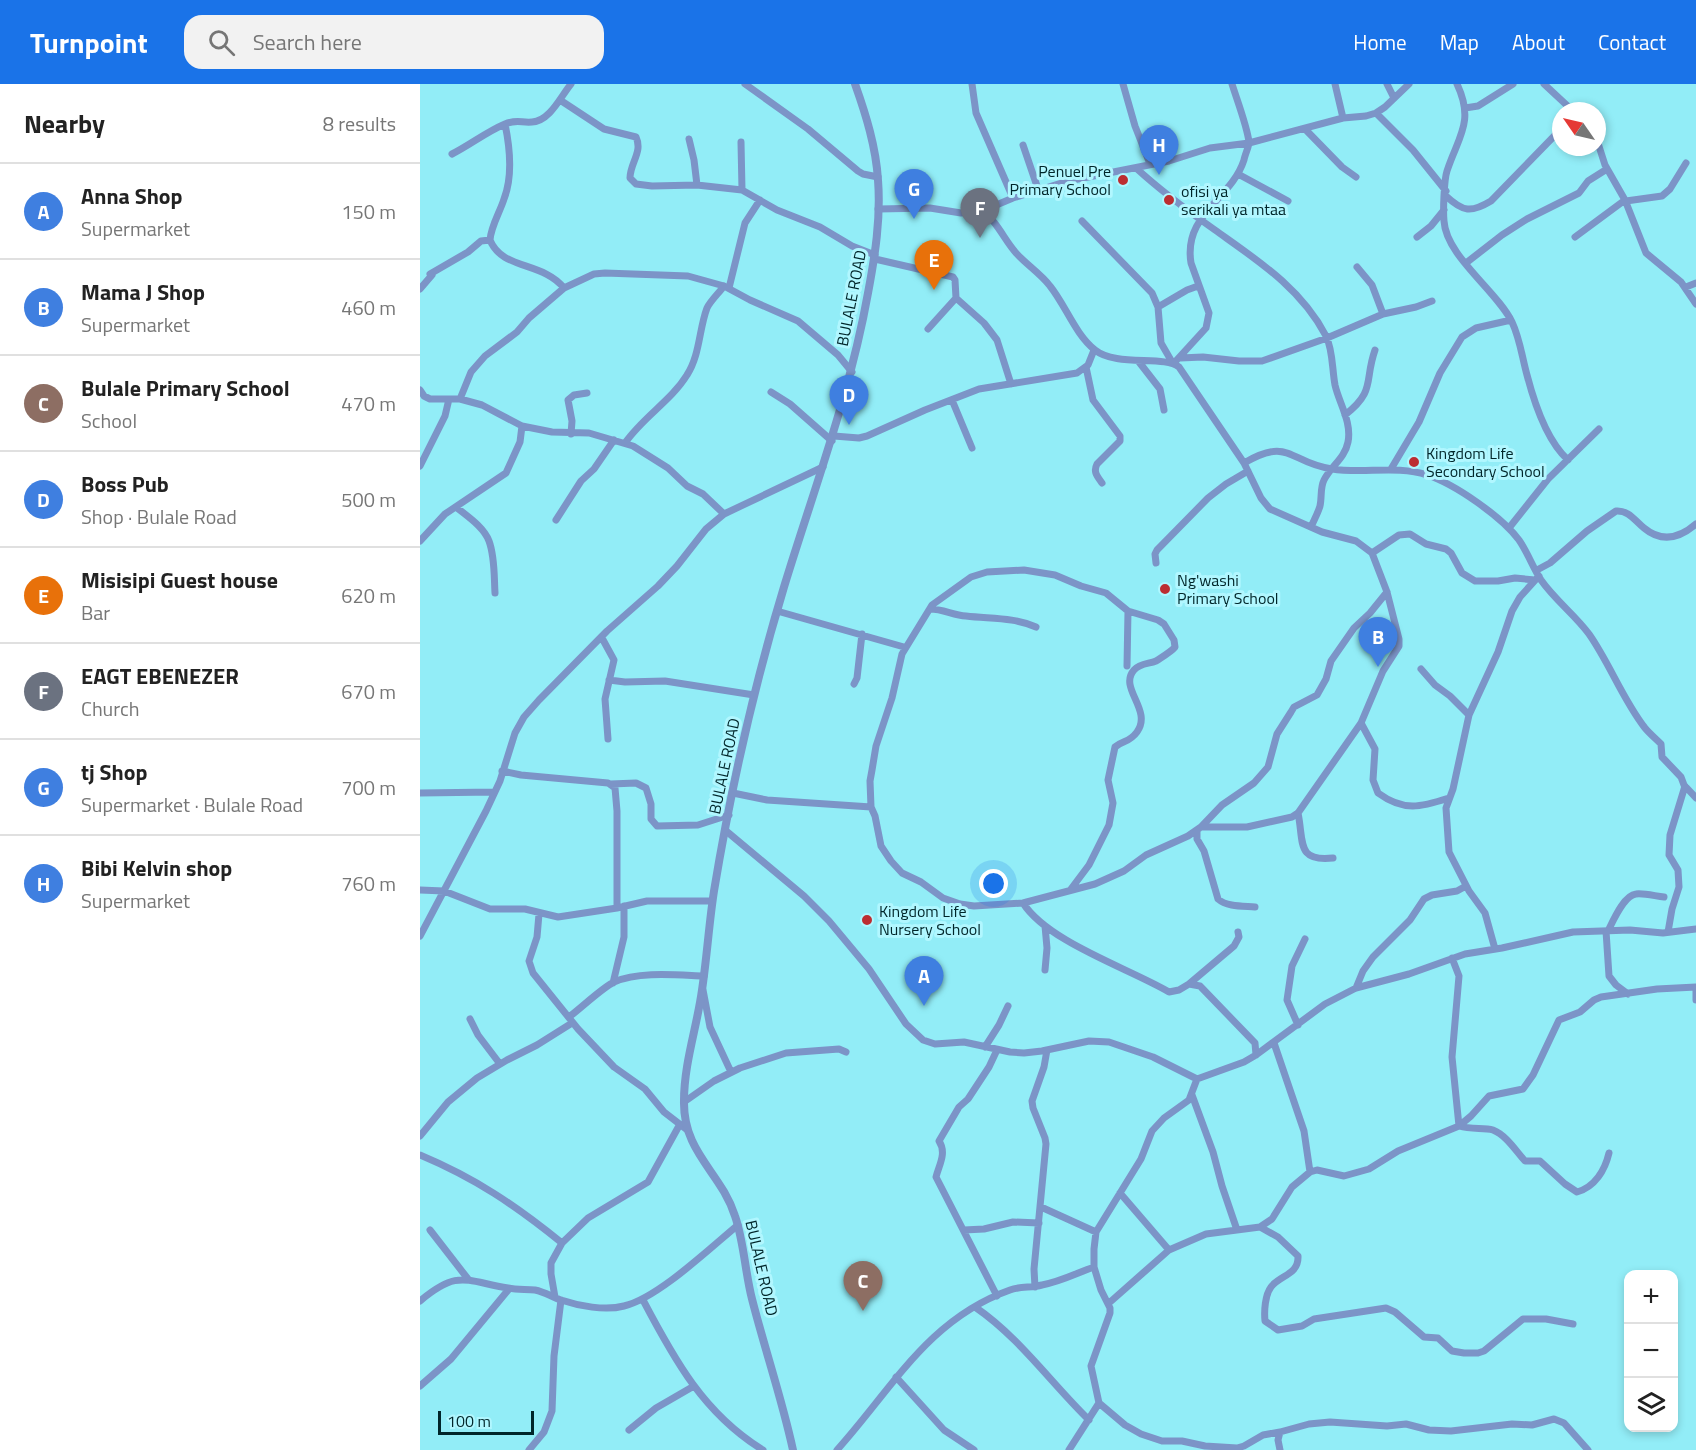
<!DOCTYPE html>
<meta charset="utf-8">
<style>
:root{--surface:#fff;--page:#f2f2f2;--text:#222;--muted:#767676;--line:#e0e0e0;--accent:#1a73e8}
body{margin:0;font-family:"Titillium Web",sans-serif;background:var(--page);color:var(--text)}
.controls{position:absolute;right:18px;bottom:18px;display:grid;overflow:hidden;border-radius:12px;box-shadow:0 3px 9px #0003}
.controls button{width:54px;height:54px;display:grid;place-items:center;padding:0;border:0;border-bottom:2px solid var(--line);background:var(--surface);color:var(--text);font:30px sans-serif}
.compass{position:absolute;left:1132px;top:18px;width:54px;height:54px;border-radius:50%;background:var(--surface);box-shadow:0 3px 9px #0003;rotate:304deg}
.scale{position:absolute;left:18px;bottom:15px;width:96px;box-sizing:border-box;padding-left:6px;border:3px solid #00262a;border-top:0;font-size:16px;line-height:21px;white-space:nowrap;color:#00262a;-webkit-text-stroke:4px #b1f7ff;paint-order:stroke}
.you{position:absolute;left:574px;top:800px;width:21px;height:21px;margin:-15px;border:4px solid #fff;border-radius:50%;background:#1a73e8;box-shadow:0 0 0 9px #1a73e833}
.badge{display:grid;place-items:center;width:39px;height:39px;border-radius:50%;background:var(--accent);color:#fff;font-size:20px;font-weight:700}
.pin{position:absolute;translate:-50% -50px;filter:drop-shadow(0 2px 3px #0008)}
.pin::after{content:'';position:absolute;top:32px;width:21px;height:18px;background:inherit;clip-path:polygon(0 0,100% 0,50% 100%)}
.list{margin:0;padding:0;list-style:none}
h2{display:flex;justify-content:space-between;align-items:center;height:78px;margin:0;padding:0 24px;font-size:26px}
h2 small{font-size:20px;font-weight:400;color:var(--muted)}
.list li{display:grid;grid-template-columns:39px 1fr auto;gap:18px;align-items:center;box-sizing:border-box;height:96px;padding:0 24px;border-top:2px solid var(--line)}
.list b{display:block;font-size:22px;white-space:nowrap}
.list p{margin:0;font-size:20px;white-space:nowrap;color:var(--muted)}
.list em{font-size:20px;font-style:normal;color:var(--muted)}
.icon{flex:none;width:33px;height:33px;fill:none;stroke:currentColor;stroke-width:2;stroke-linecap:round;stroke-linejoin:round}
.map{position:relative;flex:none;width:1276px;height:1366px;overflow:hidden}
header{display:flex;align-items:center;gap:36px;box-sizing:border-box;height:84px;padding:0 30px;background:var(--accent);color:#fff}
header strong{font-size:28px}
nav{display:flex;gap:33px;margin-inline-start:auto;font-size:21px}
.search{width:420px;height:54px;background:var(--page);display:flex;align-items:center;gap:15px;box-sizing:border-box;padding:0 21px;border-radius:18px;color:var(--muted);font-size:22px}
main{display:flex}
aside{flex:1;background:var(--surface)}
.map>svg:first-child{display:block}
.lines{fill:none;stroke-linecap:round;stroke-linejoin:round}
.minor{stroke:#7c94c7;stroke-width:7}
.tertiary{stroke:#7c94c7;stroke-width:8}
.poi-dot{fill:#bc2d31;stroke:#b1f7ff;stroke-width:2}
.labels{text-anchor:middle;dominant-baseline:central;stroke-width:6;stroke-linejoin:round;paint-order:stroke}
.poi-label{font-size:16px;fill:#00262a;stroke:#b1f7ff;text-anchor:start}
.street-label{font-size:16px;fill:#00262a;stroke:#b1f7ff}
</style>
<header>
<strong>Turnpoint</strong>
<div class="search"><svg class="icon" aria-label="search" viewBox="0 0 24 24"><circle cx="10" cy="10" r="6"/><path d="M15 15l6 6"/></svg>Search here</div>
<nav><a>Home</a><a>Map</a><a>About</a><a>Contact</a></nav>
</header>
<main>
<aside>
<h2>Nearby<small>8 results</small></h2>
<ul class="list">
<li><span class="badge" style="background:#3f7fe0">A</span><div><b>Anna Shop</b><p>Supermarket</p></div><em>150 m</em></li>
<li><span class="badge" style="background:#3f7fe0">B</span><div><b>Mama J Shop</b><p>Supermarket</p></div><em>460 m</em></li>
<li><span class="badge" style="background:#8d6e63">C</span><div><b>Bulale Primary School</b><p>School</p></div><em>470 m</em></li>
<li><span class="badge" style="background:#3f7fe0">D</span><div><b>Boss Pub</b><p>Shop · Bulale Road</p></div><em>500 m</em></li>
<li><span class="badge" style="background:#e8710a">E</span><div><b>Misisipi Guest house</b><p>Bar</p></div><em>620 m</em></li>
<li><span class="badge" style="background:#6b7280">F</span><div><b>EAGT EBENEZER</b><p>Church</p></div><em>670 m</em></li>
<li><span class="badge" style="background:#3f7fe0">G</span><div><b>tj Shop</b><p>Supermarket · Bulale Road</p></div><em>700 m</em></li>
<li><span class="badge" style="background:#3f7fe0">H</span><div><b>Bibi Kelvin shop</b><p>Supermarket</p></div><em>760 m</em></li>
</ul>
</aside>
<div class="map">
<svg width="1276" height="1366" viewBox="0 0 1276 1366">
<rect width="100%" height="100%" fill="#92edf7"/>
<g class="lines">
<path class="minor" d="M 325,0 L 388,45 L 438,87 L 443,90 L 458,93
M 552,0 L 556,29 L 593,114
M 703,0 L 715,42 L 730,80
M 915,0 L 923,34
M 967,0 L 974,14
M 1037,0 C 1055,38 1038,53 1027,87 C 1024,96 1023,127 1024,137 C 1026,172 1077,207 1092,238 C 1100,255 1102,273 1107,291 C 1114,318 1127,357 1148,376
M 1124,0 L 1153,27
M 140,16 L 184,45 L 216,53 C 223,68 210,79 210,94 L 216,100 L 232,102 L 277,101 L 322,106 L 357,126 L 400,143 L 432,162 L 455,171
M 1045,24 L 1058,22 L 1093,0
M 956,29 L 993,66 L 1026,107
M 85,40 C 90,64 93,92 84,115 C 80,128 71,142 70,156 C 82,186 122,177 144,204
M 885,45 L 922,83 L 936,93
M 269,55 L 274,76 L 277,101
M 1177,56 L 1185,81 L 1205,116 L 1226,169 L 1261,198 L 1276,220
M 321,58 L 322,106
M 603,61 L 618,105
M 32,70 C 50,61 66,48 85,40 C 97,35 101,39 112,38 C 130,37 141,12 151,0
M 716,84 C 740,106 768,127 795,146 C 837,176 881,204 906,252 C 913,266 912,285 915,301 C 919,319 932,338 928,358 C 925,374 911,382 904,396 C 900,404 902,413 900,422 C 898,429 894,436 891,443
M 818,90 L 868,117
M 1026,112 C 1043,128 1051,129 1071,117 L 1141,45
M 1206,117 L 1242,112 L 1250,105 L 1266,79
M 562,127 L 593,114 L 648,97 L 749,77 L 790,64 L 829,59 L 923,34 L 946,32 L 956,29 L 965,23 L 989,0
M 662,137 L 732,209 L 738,223 L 741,259 L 752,278
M 997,153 L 1011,142 L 1024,126
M 1155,153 L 1205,116
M 455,175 L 533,193 L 535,196 L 536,214 L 564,239 L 577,256 L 591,300
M 1046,179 L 1082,151 L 1107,135 L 1159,109 L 1168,97 L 1187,85
M 937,183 L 952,201 L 963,230
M 10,190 L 48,168 L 61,157 L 70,156
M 1266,203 L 1276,199
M 309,204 L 325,139 L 340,116
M 0,205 L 12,191
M 738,223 L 767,206 L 778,202
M 508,245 L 536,214
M 760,274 L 783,273 L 819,277 L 842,277 L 907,254 L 963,230 L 996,223 L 1012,217
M 719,278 L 740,305 L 744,326
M 754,279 L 786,244 L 789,229 L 771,179 C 763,130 811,116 824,76 C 825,70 829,63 829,58 C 827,42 817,16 812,0
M 666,283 L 673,316 L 700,352 L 700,357 L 677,380 C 673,388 677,392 682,399
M 0,306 L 4,312 L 10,315 L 40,315 L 62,321 L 102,342 L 132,348 L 169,349 L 213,362 L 248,384 L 267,402 L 283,410 L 304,430
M 351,308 L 370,320 L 412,357
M 40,315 L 51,288 L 65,272 L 97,248 L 109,234 L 144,204 L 174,190 L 185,189 L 268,192 L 304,202 L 330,216 L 378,237 L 418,271 L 432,288
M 532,316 L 552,364
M 925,331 C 956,307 944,297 955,266
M 151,350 L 152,337 L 148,316 L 154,311 L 167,309
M 414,352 L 439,354 L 447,352 L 505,326 L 559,305 L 657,289 L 668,281 L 674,266
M 205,359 C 223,333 251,317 267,291 C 280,271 279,245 287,224 C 291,216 299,209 304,202
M 824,379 C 870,352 869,379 912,385 C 944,390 976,381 1007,391 C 1035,400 1082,433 1099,456 C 1108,469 1113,484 1121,496 C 1135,516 1155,531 1169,550 C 1190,580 1203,616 1225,644 C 1230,650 1236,655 1241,660 L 1242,673 L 1261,693 L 1264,701 L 1276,714
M 0,382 L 25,332 L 29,315
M 971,385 L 999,338 L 1020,289 L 1042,253 L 1056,244 L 1091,236
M 36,423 C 47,432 64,443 69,457 C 75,473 74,493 75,509
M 136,436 L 161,397 L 174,385 L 194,356
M 1089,444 L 1128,395 L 1179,345
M 0,457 L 25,430 L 86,389 L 100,358 L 102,342
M 952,469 L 979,451 L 990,450 L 1006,460 L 1026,465 L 1031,469 L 1042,489 L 1055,497 L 1078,497 L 1095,494 L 1115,496
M 736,479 L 735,470 L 737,466 L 788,414 L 806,400 L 828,387
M 1117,486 L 1130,479 L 1167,447 L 1196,427 C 1209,426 1215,437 1224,444 C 1242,459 1260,454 1276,440
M 510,525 C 523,525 533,531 546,532 C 571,535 593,533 616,543
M 357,527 L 484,563
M 182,554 L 194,576 L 185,615 L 188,655
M 707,582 L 708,527
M 1001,585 L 1015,601 L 1030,612 L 1049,631
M 189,596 L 205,598 L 245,597 L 334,611
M 434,600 L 437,594 L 442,550
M 941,639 L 955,665 L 953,696 L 958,709 C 984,728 1001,723 1029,714
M 82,687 L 101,691 L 188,699 L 195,704 L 197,727 L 197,824
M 191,700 L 216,699 L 226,704 L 231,720 L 231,735 L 237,742 L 278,741 L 309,731
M 0,709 L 74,708
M 313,709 L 347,716 L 451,723 L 455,732 L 461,762 L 471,777 L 482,789 L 501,798 L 523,814 L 540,820 L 554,822 L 603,819 L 675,800 L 704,787 L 726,771 L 768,752 L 781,743 L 827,743 L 872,733 L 878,729 L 941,639 L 963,587 L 979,562 L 979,555 L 967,508 L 952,469 L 936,457 L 902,448 L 850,425 L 841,414 L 824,379 L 759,283 C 744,271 696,283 675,266 C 655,250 646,222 630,202 C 621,190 607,181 597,170 C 584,156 578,138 562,127 L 541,129 L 510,124 L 458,125
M 451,723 L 450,697 L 452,686 L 456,662 L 472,614 L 482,570 L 512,521 L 551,493 L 567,488 L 604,486 L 635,491 L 661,502 L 686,509 L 708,527 L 738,536 L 744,540 L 754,556 L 755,563 C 751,568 742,573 736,577 C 729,580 720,579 714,586 C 698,604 733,626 717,648 C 709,659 703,656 695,663 L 688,696 L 693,719 L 689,741 L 669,781 L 651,805
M 878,729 C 884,758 876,778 913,774
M 781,743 L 802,721 L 834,699 L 848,683 L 857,650 L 871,628 L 874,623 L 897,611 L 906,595 L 911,577 L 934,544 L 950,529 L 967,508
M 305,746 L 384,812 L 409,837 L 449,885 L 486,940 L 503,956 L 515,960 L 544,958 L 590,968 L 604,969 L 622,967 L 669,957 L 689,958 L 733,973 L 777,995 L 824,978 L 836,971 L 905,920 L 936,904 L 989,890 L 1045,870 L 1082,864 L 1153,848 L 1210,846 L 1243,849 L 1276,845
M 777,746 L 777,755 L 784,767 L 798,815 C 807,823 823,822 835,823
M 0,806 L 24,807 L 70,825 L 105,825 L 138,833 L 197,824 L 227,817 L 292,817
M 603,819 C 628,858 708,884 749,908 L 759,906 L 769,900 L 780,902 L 835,959 L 836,971
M 119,830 L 117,853 L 109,877 L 113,889 L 158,945 L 194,983 L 225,1005 L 244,1028 L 266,1045
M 625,842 L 627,864 L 625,886
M 1186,847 L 1189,892 L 1196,901 L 1208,910
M 1188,847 C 1193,837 1204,811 1216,810 C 1224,809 1235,812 1244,813
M 1248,848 L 1252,825 L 1259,803 L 1258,786 L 1249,771 L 1250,751 L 1265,702
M 0,852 L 66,727 L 80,697 L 95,649 L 104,633 L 119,616 L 187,547 L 238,502 L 257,482 L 286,445 L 304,430 L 403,383
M 1075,865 L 1065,829 L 1049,807 L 1029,768 L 1026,724 L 1033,705 L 1049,631 L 1078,568 L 1092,527 L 1100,513 L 1119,492
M 1032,874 L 1039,892 L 1032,973 L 1039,1042 C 1052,1046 1064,1043 1073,1046 C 1086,1051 1096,1067 1105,1077 L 1120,1077 L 1145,1100 L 1157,1108 C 1175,1103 1185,1086 1189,1069
M 193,899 L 204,853 L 204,822
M 769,900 L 814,862 L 819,853 L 818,848
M 936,904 L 943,887 L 953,873 L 990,836 L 1004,815 L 1012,811 L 1037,807 L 1046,802
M 1276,904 L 1276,916
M 283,906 L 290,943 L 311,988
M 149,933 C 161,924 182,904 194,898 C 219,887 257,891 284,892
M 50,935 L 58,951 L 80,980
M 878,941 L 867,916 L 872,882 L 885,855
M 854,959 L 884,1047 L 890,1088
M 565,963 L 579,941 L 588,922
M 577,966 L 569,983 L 548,1015 L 539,1023 L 519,1057 C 527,1069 519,1081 516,1093 L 577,1212
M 777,995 L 769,1016 L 744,1034 L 732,1047 L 721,1075 L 676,1148 L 674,1165 L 674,1183 L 681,1206 L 690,1224 L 690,1229 L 671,1282 L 679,1319 L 705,1341 L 721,1350 L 742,1357 L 762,1357 L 785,1362 L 817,1364 L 824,1362 L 843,1351 L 860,1348
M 772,1011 L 793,1068 L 802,1102 L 817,1146
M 264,1018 L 294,997 L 320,984 L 366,969 L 419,965 L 426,968
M 0,1052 L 28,1018 L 57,994 L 87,976 L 117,961 L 152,939
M 0,1071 C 55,1094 95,1121 142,1159
M 700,1109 L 749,1166
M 621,1123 L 676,1148
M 840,1143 L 852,1135 L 872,1103 L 890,1088 L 897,1086 L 924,1092 L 949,1085 L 978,1067 L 1039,1042 L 1051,1032 L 1069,1012 L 1103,1005 L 1113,991 L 1139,936 L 1160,928 L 1174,916 L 1181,913 L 1237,905 L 1276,903
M 10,1146 L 48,1195
M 544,1146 L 564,1145 L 593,1138 L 619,1139
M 615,1203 L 614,1185 L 626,1060 L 625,1054 L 613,1024 L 612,1017 L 624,983 L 627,966
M 135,1213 L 131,1190 L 131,1179 L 142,1159 L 168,1134 L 228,1098 L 260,1040
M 223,1216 C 254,1275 284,1330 343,1366
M 0,1217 C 38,1185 45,1197 88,1204 C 97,1206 106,1205 115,1206 C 125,1208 132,1213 141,1216 C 159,1222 185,1227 204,1222 C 238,1214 290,1164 318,1141
M 689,1219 L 749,1166 L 786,1150 L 840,1143 L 858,1153 L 878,1172 C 879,1191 860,1191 851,1203 C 845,1211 844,1227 845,1237 L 858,1246 L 882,1242 L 894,1235 L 966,1224 L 975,1228 L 1004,1253 L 1018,1254 L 1032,1267 L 1044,1269 L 1058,1269 L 1064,1267 L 1103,1235 L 1126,1235 L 1153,1240
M 555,1223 C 599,1253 631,1299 669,1336
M 476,1293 L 524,1346 L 554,1366
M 0,1302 L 31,1275 L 89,1205
M 209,1346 L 236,1324 L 274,1302
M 109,1366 L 124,1348 L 132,1327 L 134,1272 L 141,1216
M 417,1366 C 472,1305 508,1235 590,1206 C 601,1202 611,1204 622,1201 C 640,1198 657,1189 674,1183
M 649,1366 L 679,1319
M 860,1366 L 858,1356 L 860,1348 L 889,1340 L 910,1338 L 967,1342 L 986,1340 L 1009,1346 L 1031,1347 L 1092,1340 L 1112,1341 L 1134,1335 L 1144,1339 L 1168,1366"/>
<path class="tertiary" d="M 373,1366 C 362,1315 345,1266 332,1215 C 325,1188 324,1158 315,1132 C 301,1088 263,1069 264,1017 C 264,979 277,943 282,906 C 287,873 289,839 294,807 C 311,704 334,602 364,503 C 394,405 430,310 448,209 C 455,172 461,134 458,96 C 456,63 446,31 435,0"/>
</g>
<g class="poi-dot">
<circle cx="703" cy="96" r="6"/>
<circle cx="749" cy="116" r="6"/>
<circle cx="994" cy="378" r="6"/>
<circle cx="745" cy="505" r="6"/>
<circle cx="447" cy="836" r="6"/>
</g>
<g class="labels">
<g class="poi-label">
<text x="691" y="87" text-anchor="end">Penuel Pre<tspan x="691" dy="18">Primary School</tspan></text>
<text x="761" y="107">ofisi ya<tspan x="761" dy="18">serikali ya mtaa</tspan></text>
<text x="1006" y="369">Kingdom Life<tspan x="1006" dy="18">Secondary School</tspan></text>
<text x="757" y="496">Ng'washi<tspan x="757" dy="18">Primary School</tspan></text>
<text x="459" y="827">Kingdom Life<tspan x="459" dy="18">Nursery School</tspan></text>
</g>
<g class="street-label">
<text transform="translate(431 214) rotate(-79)">BULALE ROAD</text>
<text transform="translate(304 682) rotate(-78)">BULALE ROAD</text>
<text transform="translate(342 1184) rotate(77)">BULALE ROAD</text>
</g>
</g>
</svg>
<div class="controls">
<button>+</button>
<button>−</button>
<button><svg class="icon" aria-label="layers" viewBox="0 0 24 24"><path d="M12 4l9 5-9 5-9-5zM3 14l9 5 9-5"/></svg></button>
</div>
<svg class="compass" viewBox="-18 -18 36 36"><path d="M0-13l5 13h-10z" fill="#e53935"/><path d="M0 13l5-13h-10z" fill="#767676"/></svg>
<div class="scale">100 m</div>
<div class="you"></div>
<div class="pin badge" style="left:504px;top:922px;background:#3f7fe0">A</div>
<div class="pin badge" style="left:958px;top:583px;background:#3f7fe0">B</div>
<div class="pin badge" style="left:443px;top:1227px;background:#8d6e63">C</div>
<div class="pin badge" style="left:429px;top:341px;background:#3f7fe0">D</div>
<div class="pin badge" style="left:514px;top:206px;background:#e8710a">E</div>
<div class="pin badge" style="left:560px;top:154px;background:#6b7280">F</div>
<div class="pin badge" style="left:494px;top:135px;background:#3f7fe0">G</div>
<div class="pin badge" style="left:739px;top:91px;background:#3f7fe0">H</div>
</div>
</main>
